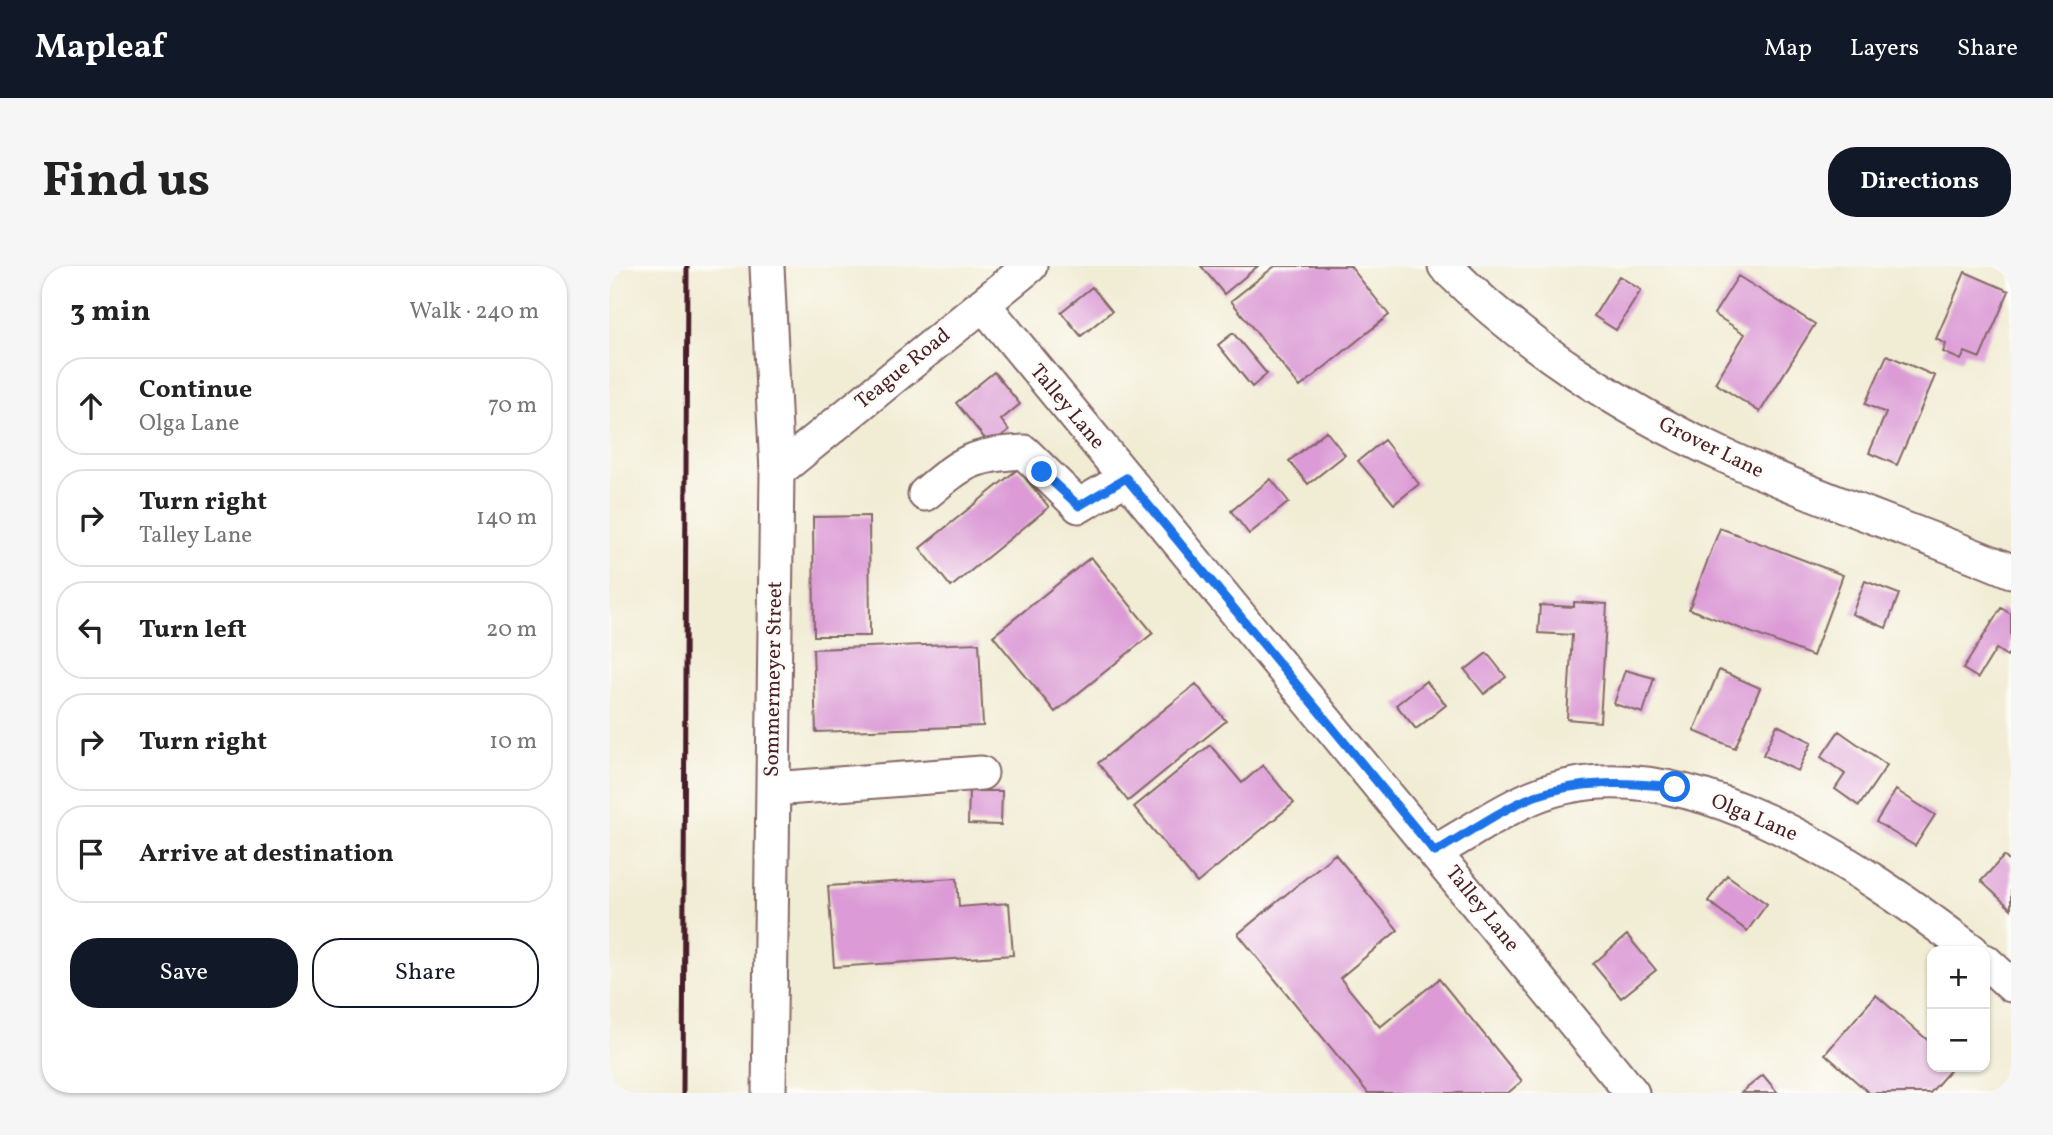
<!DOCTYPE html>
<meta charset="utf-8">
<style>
:root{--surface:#fff;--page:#f6f6f6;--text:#222;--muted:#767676;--line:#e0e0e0;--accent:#111827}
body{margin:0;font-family:Vollkorn,serif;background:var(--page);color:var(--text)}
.controls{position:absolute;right:21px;bottom:21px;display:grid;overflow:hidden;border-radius:14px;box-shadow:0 2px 5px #0004}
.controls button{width:63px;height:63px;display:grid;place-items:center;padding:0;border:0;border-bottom:2px solid var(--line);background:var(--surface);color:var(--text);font:35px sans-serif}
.stop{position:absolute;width:21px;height:21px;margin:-16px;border:5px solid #1a73e8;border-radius:50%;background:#fff}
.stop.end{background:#1a73e8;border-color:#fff;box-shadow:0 2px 7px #0008}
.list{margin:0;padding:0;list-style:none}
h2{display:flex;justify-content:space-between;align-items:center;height:91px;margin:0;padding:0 28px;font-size:30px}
h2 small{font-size:23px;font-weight:400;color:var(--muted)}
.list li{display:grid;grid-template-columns:46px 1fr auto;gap:21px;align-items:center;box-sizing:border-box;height:98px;margin:0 14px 14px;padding:0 14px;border:2px solid var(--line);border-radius:28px}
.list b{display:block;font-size:26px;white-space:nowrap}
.list p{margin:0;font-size:23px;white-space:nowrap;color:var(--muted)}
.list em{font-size:23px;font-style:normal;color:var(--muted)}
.actions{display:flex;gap:14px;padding:21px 28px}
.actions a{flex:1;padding:16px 0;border:2px solid var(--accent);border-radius:28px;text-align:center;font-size:24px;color:var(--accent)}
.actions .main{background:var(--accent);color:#fff}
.icon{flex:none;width:38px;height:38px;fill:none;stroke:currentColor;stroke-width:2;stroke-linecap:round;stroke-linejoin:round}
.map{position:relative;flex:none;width:1402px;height:827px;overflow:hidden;border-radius:28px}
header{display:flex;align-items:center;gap:42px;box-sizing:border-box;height:98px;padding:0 35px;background:var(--accent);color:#fff}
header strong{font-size:33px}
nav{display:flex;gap:38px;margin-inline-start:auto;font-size:24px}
.intro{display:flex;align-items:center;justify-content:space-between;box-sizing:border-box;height:168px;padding:0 42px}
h1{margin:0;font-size:49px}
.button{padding:18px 32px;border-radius:28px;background:var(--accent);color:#fff;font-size:24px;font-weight:700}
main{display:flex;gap:42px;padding:0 42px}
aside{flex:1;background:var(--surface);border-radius:28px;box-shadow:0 2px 5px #0004}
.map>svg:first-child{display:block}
.building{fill:#dc9bd6}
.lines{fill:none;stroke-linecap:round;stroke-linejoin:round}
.minor-casing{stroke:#846766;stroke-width:37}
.minor{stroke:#fff;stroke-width:33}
.rail{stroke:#4a1f2b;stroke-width:5}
.route{stroke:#1a73e8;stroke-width:9}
.labels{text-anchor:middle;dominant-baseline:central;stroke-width:5;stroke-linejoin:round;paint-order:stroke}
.street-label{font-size:21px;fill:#4a1f2b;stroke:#fdfcf7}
</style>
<header>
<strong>Mapleaf</strong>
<nav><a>Map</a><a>Layers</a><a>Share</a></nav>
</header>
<div class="intro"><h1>Find us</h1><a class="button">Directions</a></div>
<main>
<aside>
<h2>3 min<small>Walk · 240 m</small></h2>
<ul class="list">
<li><svg class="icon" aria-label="ahead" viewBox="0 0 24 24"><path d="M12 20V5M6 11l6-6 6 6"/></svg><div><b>Continue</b><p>Olga Lane</p></div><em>70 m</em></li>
<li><svg class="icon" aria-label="right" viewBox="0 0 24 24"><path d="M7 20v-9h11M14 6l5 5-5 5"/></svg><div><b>Turn right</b><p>Talley Lane</p></div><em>140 m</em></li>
<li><svg class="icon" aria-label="left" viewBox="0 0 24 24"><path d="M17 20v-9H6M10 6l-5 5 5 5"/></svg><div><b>Turn left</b></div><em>20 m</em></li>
<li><svg class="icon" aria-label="right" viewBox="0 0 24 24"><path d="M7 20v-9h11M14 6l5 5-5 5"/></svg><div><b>Turn right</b></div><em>10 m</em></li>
<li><svg class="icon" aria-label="arrive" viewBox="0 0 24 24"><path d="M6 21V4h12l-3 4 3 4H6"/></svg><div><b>Arrive at destination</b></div></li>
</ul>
<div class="actions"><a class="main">Save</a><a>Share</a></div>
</aside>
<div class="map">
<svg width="1402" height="827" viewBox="0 0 1402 827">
<rect width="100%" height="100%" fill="#fdfcf7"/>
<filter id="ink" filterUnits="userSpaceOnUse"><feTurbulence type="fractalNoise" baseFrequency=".0143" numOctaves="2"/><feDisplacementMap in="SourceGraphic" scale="14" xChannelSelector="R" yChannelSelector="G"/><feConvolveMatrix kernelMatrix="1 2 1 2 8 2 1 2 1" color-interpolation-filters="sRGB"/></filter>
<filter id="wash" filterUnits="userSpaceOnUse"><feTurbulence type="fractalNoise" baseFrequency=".00686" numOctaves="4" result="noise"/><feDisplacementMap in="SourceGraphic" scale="28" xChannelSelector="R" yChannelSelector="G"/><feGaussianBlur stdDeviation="1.57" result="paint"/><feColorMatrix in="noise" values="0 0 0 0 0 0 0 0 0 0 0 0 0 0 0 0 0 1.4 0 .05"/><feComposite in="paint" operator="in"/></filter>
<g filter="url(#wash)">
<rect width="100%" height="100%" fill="#f1ecd4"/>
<g id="blocks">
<path class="building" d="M 592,0 L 649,0 L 615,28 Z
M 666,0 L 741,0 L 780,49 L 691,121 L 622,35 Z
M 1356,6 L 1400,25 L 1371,92 L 1356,86 L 1352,94 L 1334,86 L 1337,78 L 1327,73 Z
M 1010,10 L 1032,24 L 1007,64 L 985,50 Z
M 1129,10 L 1206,58 L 1151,146 L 1106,117 L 1136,68 L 1105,48 Z
M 483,21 L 503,45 L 472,70 L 452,46 Z
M 624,67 L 658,108 L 643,121 L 609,79 Z
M 1278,89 L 1326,110 L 1288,199 L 1260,187 L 1277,147 L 1256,138 Z
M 385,106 L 411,138 L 392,154 L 400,164 L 381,179 L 347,137 Z
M 717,165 L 736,189 L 699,218 L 680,195 Z
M 775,174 L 810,218 L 785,238 L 749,195 Z
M 409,203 L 440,241 L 342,321 L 311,282 Z
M 662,213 L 680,236 L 640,268 L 622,245 Z
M 260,250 L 261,370 L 205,370 L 204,251 Z
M 1111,262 L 1234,309 L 1204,390 L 1080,343 Z
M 482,291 L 544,367 L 446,446 L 384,370 Z
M 1256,315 L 1290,328 L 1277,362 L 1243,348 Z
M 965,336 L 998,338 L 991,456 L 958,453 L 963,369 L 929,367 L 931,339 L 965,341 Z
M 1392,342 L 1402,348 L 1402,384 L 1398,390 L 1387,383 L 1369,412 L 1354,403 Z
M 370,377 L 374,460 L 207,466 L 204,383 Z
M 878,387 L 897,411 L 875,428 L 856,404 Z
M 1016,404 L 1045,412 L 1034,447 L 1005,438 Z
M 1110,404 L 1151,422 L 1126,482 L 1085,465 Z
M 817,415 L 837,439 L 807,463 L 787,439 Z
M 587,418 L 617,455 L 519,535 L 489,497 Z
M 1168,459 L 1203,476 L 1189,505 L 1154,489 Z
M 1230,465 L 1278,499 L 1250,540 L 1226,523 L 1236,508 L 1212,491 Z
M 601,479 L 633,517 L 654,499 L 685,537 L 588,617 L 525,541 Z
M 1287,524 L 1326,549 L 1306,580 L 1267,556 Z
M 360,525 L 393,525 L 392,559 L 359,558 Z
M 726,588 L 789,664 L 731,712 L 771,761 L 830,713 L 913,815 L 899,827 L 759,827 L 629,668 Z
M 1395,590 L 1402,597 L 1402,643 L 1372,615 Z
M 1118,609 L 1158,638 L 1138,665 L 1099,635 Z
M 348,612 L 350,641 L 400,637 L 404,689 L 225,701 L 219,620 Z
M 1018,669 L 1047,704 L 1012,732 L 984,698 Z
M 1267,729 L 1323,778 L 1323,801 L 1344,801 L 1321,827 L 1260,827 L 1216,788 Z
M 1154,809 L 1169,827 L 1132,827 Z"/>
</g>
</g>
<g filter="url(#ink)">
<use href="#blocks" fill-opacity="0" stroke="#846766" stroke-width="2"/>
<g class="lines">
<defs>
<path id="minor" d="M 158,0 L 168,206 L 160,827
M 836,0 C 915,79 1014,144 1116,190 C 1209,233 1307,265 1402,305
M 374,38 L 1023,827
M 168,206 L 421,0
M 316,228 C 355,195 363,189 415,186 L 470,240 L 517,212
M 164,523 L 372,507
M 826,586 C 858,568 891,545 924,531 C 1069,471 1253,602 1363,685
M 1376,695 L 1402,719"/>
</defs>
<use href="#minor" class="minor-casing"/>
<use href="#minor" class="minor"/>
<path class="rail" d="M 74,827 L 78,0"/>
</g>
</g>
<g class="lines" filter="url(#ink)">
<path class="route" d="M 433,206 L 470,240 L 517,212 L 826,586 C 857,568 894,542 926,530 C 972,514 1019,516 1066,521"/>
</g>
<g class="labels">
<g class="street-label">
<text transform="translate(294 103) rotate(-39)">Teague Road</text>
<text transform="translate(458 141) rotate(50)">Talley Lane</text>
<text transform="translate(1102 182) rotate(26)">Grover Lane</text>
<text transform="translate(165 413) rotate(-89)">Sommermeyer Street</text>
<text transform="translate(1145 552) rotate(23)">Olga Lane</text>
<text transform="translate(873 643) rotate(51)">Talley Lane</text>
</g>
</g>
</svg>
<div class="controls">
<button>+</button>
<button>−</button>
</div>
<div class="stop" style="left:1066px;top:521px"></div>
<div class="stop end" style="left:433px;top:206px"></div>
</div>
</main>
